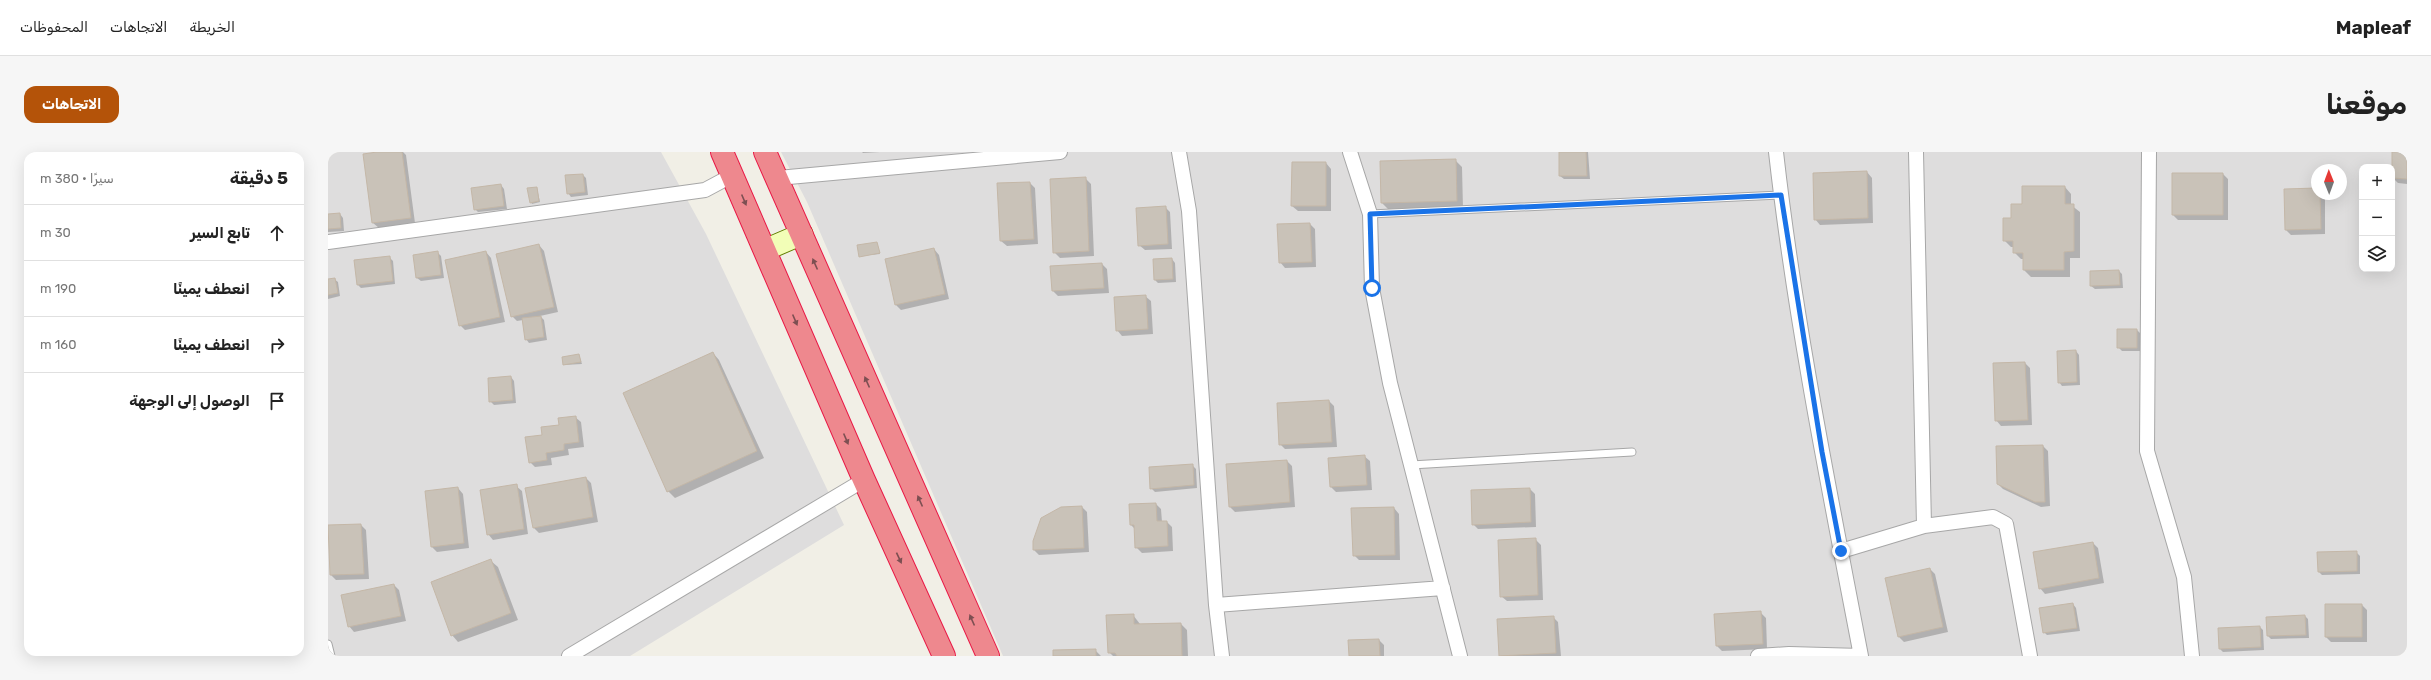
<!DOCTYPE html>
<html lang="ar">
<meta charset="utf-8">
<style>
:root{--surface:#fff;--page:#f6f6f6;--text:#222;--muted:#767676;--line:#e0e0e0;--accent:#b45309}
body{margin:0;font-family:Rubik,Cairo,sans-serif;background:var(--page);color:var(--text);direction:rtl}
.controls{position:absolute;right:12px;top:12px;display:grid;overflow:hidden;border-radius:8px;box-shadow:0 4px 16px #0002}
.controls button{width:36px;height:36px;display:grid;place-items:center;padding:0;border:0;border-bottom:1px solid var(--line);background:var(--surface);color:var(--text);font:20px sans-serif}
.compass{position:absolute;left:1983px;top:12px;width:36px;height:36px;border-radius:50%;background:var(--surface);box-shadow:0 4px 16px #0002;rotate:359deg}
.stop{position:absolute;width:12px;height:12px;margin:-9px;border:3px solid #1a73e8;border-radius:50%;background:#fff}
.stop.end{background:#1a73e8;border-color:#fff;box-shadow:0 1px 4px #0008}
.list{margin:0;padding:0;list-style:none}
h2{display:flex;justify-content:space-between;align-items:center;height:52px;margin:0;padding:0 16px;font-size:17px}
h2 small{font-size:13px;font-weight:400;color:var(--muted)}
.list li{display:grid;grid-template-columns:26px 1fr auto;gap:12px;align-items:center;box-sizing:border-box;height:56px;padding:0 16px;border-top:1px solid var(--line)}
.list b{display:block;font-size:15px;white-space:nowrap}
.list em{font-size:13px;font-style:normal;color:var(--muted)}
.icon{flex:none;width:22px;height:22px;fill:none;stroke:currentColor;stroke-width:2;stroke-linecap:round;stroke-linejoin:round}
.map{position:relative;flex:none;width:2079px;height:504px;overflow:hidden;direction:ltr;border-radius:12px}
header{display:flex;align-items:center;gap:24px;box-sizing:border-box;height:56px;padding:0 20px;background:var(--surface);border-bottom:1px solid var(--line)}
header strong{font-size:19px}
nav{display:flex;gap:22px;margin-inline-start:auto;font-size:14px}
.intro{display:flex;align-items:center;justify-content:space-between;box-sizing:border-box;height:96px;padding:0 24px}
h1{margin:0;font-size:28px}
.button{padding:10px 18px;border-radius:12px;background:var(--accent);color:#fff;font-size:14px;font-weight:700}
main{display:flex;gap:24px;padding:0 24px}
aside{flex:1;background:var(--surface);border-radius:12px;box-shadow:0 4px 16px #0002}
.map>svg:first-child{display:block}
.residential{fill:#dedddd;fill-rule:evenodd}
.shadow{fill:#0003}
.building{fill:#c9c2b8;stroke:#c4b7a7}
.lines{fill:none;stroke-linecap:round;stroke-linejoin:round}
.lane-casing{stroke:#a7a7a7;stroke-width:9}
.street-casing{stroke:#a7a7a7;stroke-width:16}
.secondary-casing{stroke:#607e00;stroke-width:23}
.highway-casing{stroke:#e91946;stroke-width:24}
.lane{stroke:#fff;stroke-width:7}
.street{stroke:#fff;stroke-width:14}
.secondary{stroke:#f2feb7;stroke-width:21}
.highway{stroke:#ee888e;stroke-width:22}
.oneway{fill:#7d4f52}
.route{stroke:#1a73e8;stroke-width:5}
</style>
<header>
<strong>Mapleaf</strong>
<nav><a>الخريطة</a><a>الاتجاهات</a><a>المحفوظات</a></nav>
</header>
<div class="intro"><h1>موقعنا</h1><a class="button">الاتجاهات</a></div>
<main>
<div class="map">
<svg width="2079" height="504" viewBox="0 0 2079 504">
<rect width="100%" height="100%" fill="#f1efe6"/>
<path class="residential" d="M 0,0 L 333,0 L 378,82 L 516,373 L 302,504 L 0,504 Z
M 453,0 L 2079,0 L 2079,504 L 675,504 L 479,50 ZM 2034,15 L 2064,15 L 2064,117 L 2034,117 ZM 1989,18 L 2013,18 L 2013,42 L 1989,42 Z"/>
<path class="shadow" d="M 56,0 L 75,0 L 78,3 L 87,71 L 51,76 L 45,71 L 36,3 Z
M 534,0 L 552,0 L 535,1 Z
M 1232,0 L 1260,0 L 1262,27 L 1236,27 L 1232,24 Z
M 2065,1 L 2079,1 L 2079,32 L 2070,31 L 2065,26 Z
M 1127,8 L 1134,15 L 1135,56 L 1060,57 L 1054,51 Z
M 998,11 L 1003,17 L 1003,59 L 970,59 L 964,54 Z
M 1539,20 L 1544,26 L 1545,71 L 1492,73 L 1487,67 Z
M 1895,22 L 1900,27 L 1900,68 L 1850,68 L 1845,63 Z
M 255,23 L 258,26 L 260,43 L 243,45 L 240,41 Z
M 757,26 L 763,32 L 766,104 L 732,106 L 726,100 Z
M 702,31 L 707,36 L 710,92 L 679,94 L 673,89 Z
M 173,33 L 176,37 L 179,57 L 150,60 L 147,57 Z
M 1737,35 L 1743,42 L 1743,53 L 1752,60 L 1752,106 L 1742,106 L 1742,125 L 1703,125 L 1696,118 L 1696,107 L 1693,107 L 1686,100 L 1686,95 L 1683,95 L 1676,88 L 1684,67 L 1695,53 Z
M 209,36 L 212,50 L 204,52 L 203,50 Z
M 1989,37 L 1989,42 L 1997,42 L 1997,82 L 1963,83 L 1958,78 Z
M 837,55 L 842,60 L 844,97 L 817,98 L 811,93 Z
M 12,62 L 15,66 L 16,79 L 0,80 L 0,63 Z
M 982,72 L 987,77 L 988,115 L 957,116 L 952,110 Z
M 549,91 L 552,102 L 532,104 Z
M 211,93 L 216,99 L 230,160 L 212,164 L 216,168 L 219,188 L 201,191 L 198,187 L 195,168 L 189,169 L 184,164 Z
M 606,97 L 611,103 L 621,147 L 573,158 L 568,153 L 558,108 Z
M 109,100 L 113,104 L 116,126 L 93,129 L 89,126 L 86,104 Z
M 158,100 L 163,106 L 177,170 L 137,178 L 132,173 Z
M 61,105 L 65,109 L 67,132 L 33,136 L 30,133 Z
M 844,107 L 847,111 L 848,130 L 830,131 L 827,128 Z
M 774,112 L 779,117 L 781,141 L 730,144 L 725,139 Z
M 1791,119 L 1794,122 L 1795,136 L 1767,137 L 1763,134 L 1763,120 Z
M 6,127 L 10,130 L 12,144 L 0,147 L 0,128 Z
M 817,144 L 823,149 L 825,182 L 794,184 L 789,178 Z
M 1809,178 L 1812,181 L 1812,199 L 1794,199 L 1790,195 Z
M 1748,199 L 1751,203 L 1752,233 L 1734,234 L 1731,230 Z
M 385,201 L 391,208 L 436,306 L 347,346 L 340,339 Z
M 251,203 L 254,212 L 236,213 Z
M 1697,211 L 1702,216 L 1704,273 L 1673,274 L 1668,268 L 1666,212 Z
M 183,225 L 186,229 L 188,251 L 166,253 L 162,249 Z
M 1001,249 L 1006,254 L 1009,295 L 957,297 L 952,292 Z
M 247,265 L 253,270 L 256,295 L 240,297 L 241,303 L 223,306 L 224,313 L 207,315 L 202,310 L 215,284 Z
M 1715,294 L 1720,299 L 1722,354 L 1713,355 L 1675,337 L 1670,332 Z
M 1036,304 L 1042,309 L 1044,338 L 1008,340 L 1003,335 Z
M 959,309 L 964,314 L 967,355 L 907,360 L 902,355 Z
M 864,313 L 868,317 L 869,336 L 827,340 L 823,336 Z
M 258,326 L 263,331 L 270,370 L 211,381 L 206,376 Z
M 188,334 L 194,339 L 200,382 L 165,388 L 160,382 Z
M 130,336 L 135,342 L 141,396 L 109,400 L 104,395 Z
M 1202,337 L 1207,342 L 1208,375 L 1150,377 L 1145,372 Z
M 828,352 L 833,357 L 834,370 L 839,370 L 844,375 L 845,399 L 814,401 L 808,395 L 808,378 L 803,373 Z
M 754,355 L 759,360 L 761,400 L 711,403 L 706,398 Z
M 1066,356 L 1071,362 L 1072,408 L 1031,408 L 1026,403 Z
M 33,373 L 38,378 L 41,427 L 8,428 L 3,423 Z
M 1207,387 L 1213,393 L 1215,448 L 1179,449 L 1173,444 Z
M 1765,391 L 1770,396 L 1776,431 L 1717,442 L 1712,436 Z
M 2028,400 L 2032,404 L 2032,422 L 1994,423 L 1991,420 Z
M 163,409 L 170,415 L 190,468 L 130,490 L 124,483 Z
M 1602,417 L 1607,422 L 1620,480 L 1576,490 L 1571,485 L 1559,427 Z
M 66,433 L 71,438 L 78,469 L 26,480 L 21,474 Z
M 1745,452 L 1748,456 L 1752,479 L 1719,483 L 1716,480 Z
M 2034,453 L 2039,458 L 2039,490 L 2003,490 L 1998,485 Z
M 1432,460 L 1438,466 L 1439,497 L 1394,499 L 1389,494 Z
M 805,463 L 812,472 L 853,472 L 859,478 L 860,504 L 785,504 L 781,500 Z
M 1977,464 L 1980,467 L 1981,486 L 1943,487 L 1940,484 L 1939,466 Z
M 1225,465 L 1230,470 L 1233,504 L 1172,504 L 1170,468 Z
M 1932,475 L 1935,478 L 1936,498 L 1895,500 L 1892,497 Z
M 1051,488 L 1056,493 L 1056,504 L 1022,504 Z
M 767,498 L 773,504 L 726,504 Z"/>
<path class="building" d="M 49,0 L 74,0 L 83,66 L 44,71 L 35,2 Z
M 1231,0 L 1258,0 L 1259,24 L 1231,24 Z
M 2064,0 L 2079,0 L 2079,27 L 2064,26 Z
M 1128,7 L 1129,49 L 1053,51 L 1052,9 Z
M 964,10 L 998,10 L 998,54 L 963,54 Z
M 1539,19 L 1540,66 L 1486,68 L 1485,21 Z
M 1844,21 L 1895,21 L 1895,63 L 1844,63 Z
M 255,22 L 257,40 L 239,42 L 237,23 Z
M 758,25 L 761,99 L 725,101 L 722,27 Z
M 702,30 L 706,87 L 672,89 L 669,31 Z
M 173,32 L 176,54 L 146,58 L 143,36 Z
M 1694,34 L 1737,34 L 1737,52 L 1746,52 L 1746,99 L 1736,100 L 1736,118 L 1695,118 L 1695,101 L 1685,101 L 1685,89 L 1675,89 L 1675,66 L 1683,66 L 1683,52 L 1694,52 Z
M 209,35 L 211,49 L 202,51 L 199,36 Z
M 1989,36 L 1989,42 L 1992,42 L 1993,77 L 1957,78 L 1956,37 Z
M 838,54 L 840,92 L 810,94 L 808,56 Z
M 12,61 L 13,76 L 0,77 L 0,62 Z
M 982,71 L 984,110 L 951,111 L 949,72 Z
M 549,90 L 552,101 L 531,105 L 529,93 Z
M 211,92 L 226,155 L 183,165 L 168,102 Z
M 606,96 L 617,142 L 567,153 L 557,107 Z
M 110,99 L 113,123 L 88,126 L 85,103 Z
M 158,99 L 172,165 L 131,174 L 117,108 Z
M 62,104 L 65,129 L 29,133 L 26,108 Z
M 844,106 L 845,127 L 826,128 L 825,107 Z
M 774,111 L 776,136 L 724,139 L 722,114 Z
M 1791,118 L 1792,133 L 1762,134 L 1762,119 Z
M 7,126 L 10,141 L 0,143 L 0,127 Z
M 818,143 L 820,177 L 788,179 L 786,145 Z
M 213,164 L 216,185 L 197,188 L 194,166 Z
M 1789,177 L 1809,177 L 1809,196 L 1789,196 Z
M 1748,198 L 1749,230 L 1730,231 L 1729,199 Z
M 385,200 L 429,299 L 339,340 L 295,241 Z
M 251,202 L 253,210 L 235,213 L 234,205 Z
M 1697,210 L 1700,268 L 1667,269 L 1665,211 Z
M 183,224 L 185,248 L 161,250 L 160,226 Z
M 1001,248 L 1004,290 L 951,293 L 949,251 Z
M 248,264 L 251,290 L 236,292 L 236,298 L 218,301 L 219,308 L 201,311 L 197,285 L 214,283 L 213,275 L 231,273 L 230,266 Z
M 1715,293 L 1717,350 L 1707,350 L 1669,332 L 1668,294 Z
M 1037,303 L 1039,333 L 1002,335 L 1000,306 Z
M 959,308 L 962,350 L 901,355 L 898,312 Z
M 865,312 L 866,333 L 822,337 L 821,315 Z
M 258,325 L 265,365 L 205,376 L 197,336 Z
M 189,332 L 196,377 L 159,383 L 152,338 Z
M 130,335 L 136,391 L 103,395 L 97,339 Z
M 1202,336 L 1203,370 L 1144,373 L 1143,338 Z
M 828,351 L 829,369 L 839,369 L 840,394 L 807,396 L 806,373 L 802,373 L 801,352 Z
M 754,354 L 756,396 L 705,398 L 705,389 L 713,366 L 733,355 Z
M 1066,355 L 1067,403 L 1025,404 L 1023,356 Z
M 33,372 L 36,422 L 2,423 L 0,373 Z
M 1208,386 L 1210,443 L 1172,445 L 1170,388 Z
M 1765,390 L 1771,426 L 1711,437 L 1705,400 Z
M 2029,399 L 2029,419 L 1990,420 L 1989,400 Z
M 163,407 L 183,461 L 123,484 L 103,430 Z
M 1602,416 L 1615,475 L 1570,485 L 1557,426 Z
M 66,432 L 73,464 L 20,475 L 13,443 Z
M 1745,451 L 1749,476 L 1715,481 L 1711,456 Z
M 1997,452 L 2034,452 L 2034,485 L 1997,485 Z
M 1433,459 L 1435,492 L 1388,494 L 1386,462 Z
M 806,462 L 806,472 L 853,471 L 854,504 L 789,504 L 787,501 L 780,501 L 778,463 Z
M 1977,463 L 1978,483 L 1939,484 L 1938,465 Z
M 1226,464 L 1228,501 L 1171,504 L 1169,467 Z
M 1932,474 L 1933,495 L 1891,497 L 1890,476 Z
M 1051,487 L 1052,504 L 1021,504 L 1020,488 Z
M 768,497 L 768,504 L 725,504 L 725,498 Z"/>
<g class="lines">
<defs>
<path id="lane" d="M 1042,62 L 1453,43
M 1083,313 L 1304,300
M 0,492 L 3,504"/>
<path id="street" d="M 851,0 L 861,59 L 888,453 L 894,504
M 1022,0 L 1042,62 L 1044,136 L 1062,231 L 1132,504
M 1448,0 C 1467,169 1501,337 1533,504
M 1588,0 L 1596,374
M 1821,0 L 1819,299 L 1856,425 L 1864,504
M 450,26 L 732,0
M 0,90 L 377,38 L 405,23
M 1513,399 L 1596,374 L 1665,365 L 1678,372 L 1702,504
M 888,453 L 1115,436
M 241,504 L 536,328
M 1430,504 L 1461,502 L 1533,504"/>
<path id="secondary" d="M 437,98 L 474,82"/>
<path id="highway" d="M 394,0 L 536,328 L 616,504
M 437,0 L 660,504"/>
</defs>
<use href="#lane" class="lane-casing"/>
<use href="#street" class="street-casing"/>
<use href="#secondary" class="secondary-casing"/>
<use href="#highway" class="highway-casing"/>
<use href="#lane" class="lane"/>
<use href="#street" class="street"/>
<use href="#secondary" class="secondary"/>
<use href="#highway" class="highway"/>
</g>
<defs><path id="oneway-solid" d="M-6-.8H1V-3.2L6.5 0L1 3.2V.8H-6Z"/></defs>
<g class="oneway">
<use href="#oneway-solid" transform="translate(416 48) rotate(67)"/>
<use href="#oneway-solid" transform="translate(487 112) rotate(-114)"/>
<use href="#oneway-solid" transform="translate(467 168) rotate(67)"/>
<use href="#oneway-solid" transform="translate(539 230) rotate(-114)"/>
<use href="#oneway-solid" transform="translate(518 287) rotate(67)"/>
<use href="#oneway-solid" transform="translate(592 349) rotate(-114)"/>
<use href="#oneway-solid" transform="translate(571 406) rotate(65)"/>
<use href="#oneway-solid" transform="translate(644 468) rotate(-114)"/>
</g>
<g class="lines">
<path class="route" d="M 1044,136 L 1042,62 L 1453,43 L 1494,300 L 1513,399"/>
</g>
</svg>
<div class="controls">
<button>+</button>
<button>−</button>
<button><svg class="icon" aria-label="layers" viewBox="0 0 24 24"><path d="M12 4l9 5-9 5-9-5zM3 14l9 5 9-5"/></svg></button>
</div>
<svg class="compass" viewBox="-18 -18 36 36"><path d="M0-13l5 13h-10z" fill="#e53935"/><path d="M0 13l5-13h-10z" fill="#767676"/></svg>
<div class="stop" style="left:1044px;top:136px"></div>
<div class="stop end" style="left:1513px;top:399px"></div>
</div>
<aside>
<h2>5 دقيقة<small>سيرًا · 380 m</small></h2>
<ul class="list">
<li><svg class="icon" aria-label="ahead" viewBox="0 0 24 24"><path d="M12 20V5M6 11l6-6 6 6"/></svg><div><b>تابع السير</b></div><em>30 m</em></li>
<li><svg class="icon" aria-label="right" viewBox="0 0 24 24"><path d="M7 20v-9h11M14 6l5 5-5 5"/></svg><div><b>انعطف يمينًا</b></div><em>190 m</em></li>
<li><svg class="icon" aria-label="right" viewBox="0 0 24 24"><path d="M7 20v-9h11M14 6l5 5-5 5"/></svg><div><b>انعطف يمينًا</b></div><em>160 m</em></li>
<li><svg class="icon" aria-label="arrive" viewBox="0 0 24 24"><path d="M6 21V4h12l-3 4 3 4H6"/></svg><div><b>الوصول إلى الوجهة</b></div></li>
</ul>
</aside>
</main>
